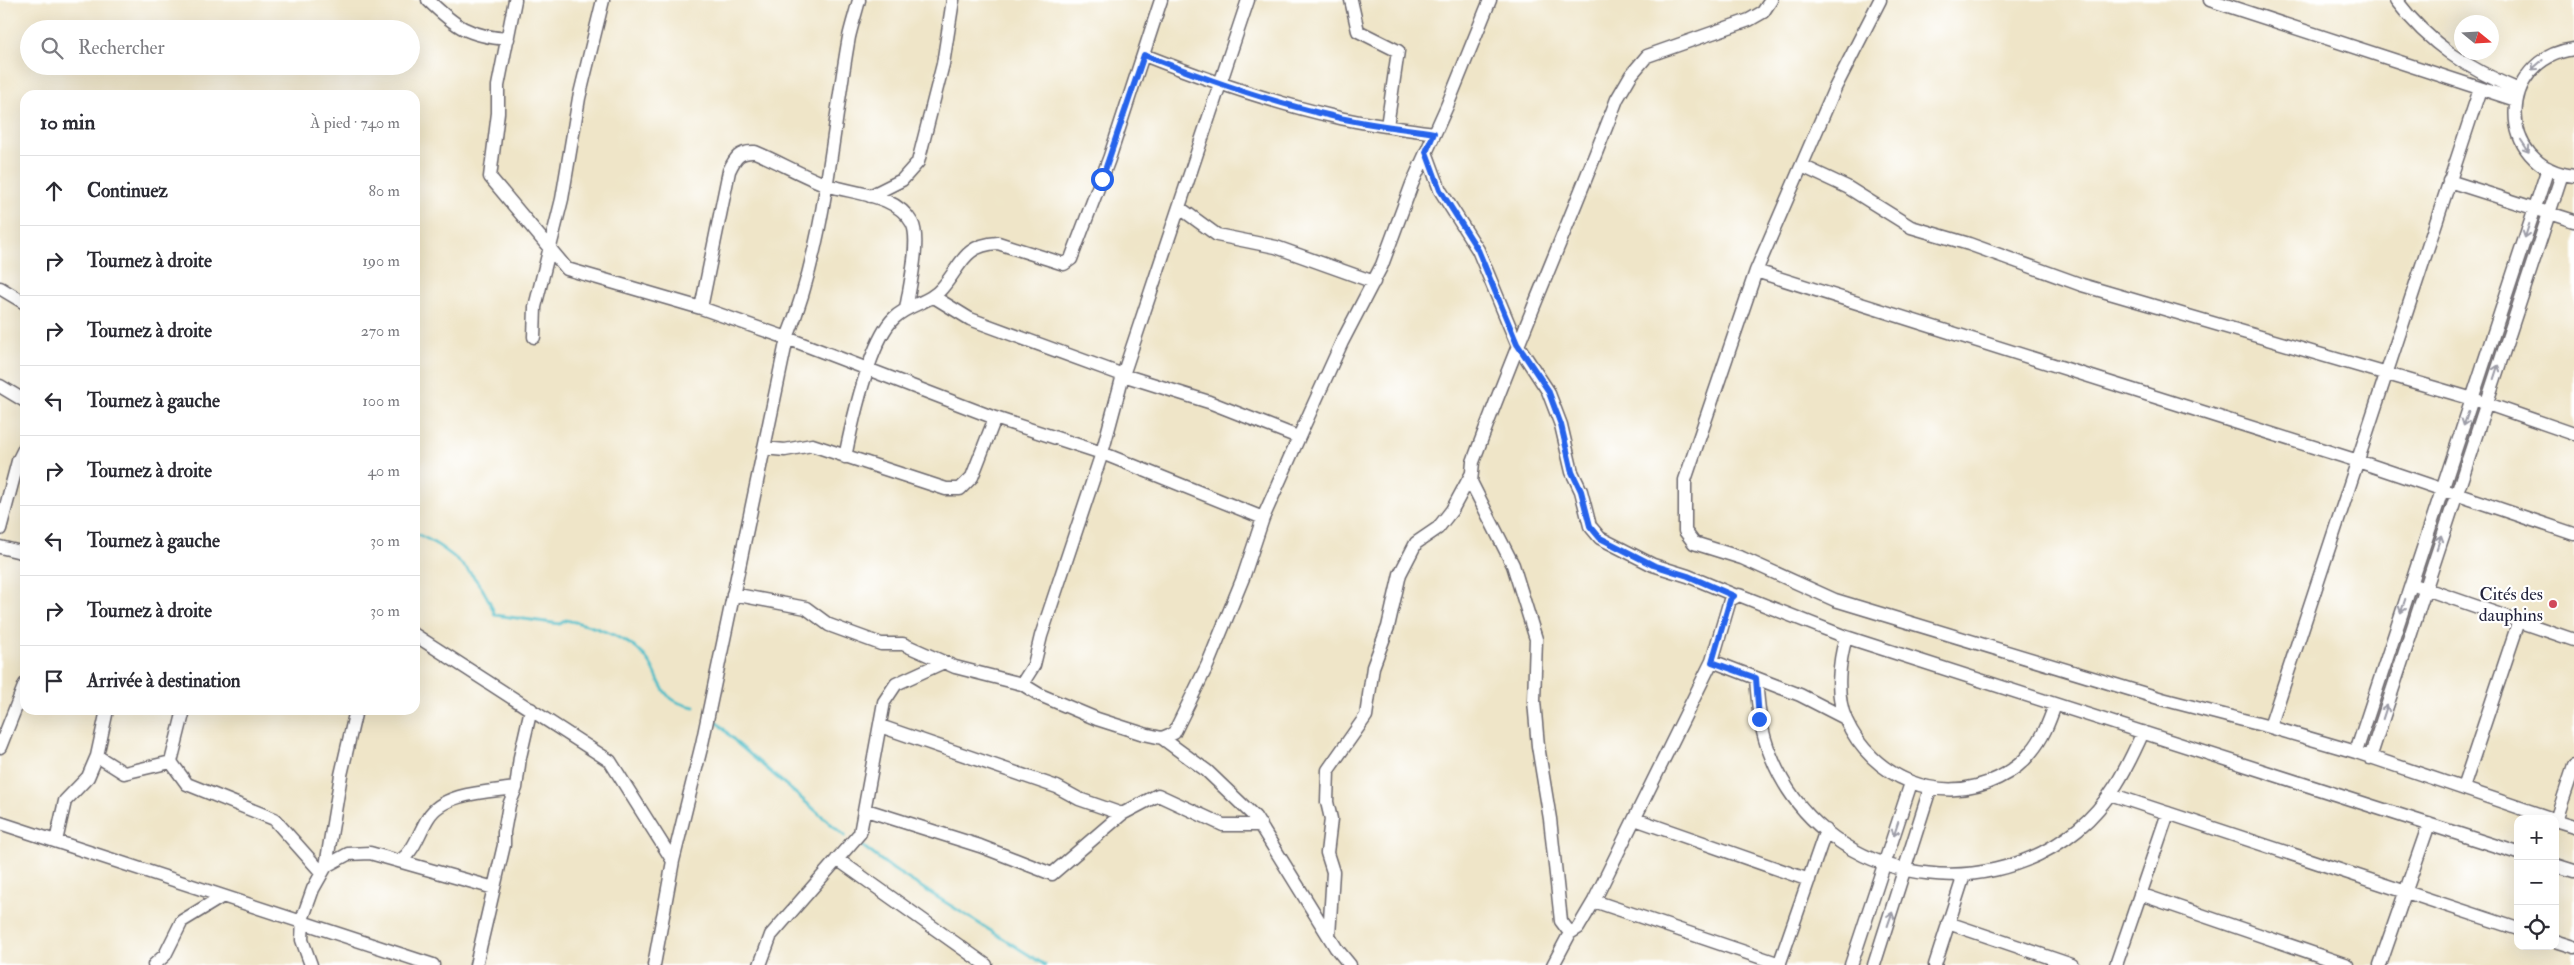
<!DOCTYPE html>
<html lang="fr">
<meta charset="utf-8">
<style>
:root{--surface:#fff;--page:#f2f2f3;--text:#2b2b33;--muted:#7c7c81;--line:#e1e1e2}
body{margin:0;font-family:"IM FELL Double Pica",serif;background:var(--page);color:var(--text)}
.controls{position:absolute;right:15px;bottom:15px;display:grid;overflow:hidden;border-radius:10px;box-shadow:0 5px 20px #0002}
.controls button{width:45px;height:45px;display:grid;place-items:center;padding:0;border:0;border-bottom:1px solid var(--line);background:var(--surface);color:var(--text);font:25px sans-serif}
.compass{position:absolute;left:2454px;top:15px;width:45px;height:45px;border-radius:50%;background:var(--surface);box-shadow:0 5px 20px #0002;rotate:108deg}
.stop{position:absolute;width:15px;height:15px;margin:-11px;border:4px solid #2563eb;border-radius:50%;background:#fff}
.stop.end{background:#2563eb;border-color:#fff;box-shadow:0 1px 5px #0008}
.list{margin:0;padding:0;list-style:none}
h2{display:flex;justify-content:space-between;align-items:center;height:65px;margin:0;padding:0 20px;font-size:21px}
h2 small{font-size:16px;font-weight:400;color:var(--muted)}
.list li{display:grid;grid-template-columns:32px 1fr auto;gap:15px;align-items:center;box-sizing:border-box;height:70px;padding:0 20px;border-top:1px solid var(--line)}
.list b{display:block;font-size:19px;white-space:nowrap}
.list em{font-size:16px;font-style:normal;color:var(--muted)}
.icon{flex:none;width:28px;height:28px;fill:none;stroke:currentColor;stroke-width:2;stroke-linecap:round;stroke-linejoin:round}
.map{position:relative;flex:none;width:2574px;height:965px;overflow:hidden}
.search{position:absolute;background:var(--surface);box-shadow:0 5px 20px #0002;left:20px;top:20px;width:400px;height:55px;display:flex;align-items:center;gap:12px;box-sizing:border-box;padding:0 18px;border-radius:28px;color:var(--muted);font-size:19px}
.panel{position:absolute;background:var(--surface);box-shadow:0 5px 20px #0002;left:20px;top:90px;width:400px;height:625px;border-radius:15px}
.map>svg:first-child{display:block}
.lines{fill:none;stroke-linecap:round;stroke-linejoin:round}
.stream{stroke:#50bdc7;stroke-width:3}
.minor-casing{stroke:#6a666c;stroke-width:15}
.minor{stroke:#fff;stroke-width:12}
.oneway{stroke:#9c9ca7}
.route{stroke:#2563eb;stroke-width:6}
.poi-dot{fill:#d1495b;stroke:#fff;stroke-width:2}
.labels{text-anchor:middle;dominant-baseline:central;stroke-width:4.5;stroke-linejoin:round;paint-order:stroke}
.poi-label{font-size:18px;fill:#22223b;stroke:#fff;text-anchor:end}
</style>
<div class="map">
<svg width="2574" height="965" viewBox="0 0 2574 965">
<rect width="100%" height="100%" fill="#fff"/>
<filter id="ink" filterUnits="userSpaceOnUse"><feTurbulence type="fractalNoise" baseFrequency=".02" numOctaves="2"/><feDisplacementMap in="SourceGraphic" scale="10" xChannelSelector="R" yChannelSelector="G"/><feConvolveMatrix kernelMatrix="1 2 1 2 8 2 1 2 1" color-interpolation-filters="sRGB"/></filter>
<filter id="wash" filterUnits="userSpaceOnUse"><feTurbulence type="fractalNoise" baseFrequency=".0096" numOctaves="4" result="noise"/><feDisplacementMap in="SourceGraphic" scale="20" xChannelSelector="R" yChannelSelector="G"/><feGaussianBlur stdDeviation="1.12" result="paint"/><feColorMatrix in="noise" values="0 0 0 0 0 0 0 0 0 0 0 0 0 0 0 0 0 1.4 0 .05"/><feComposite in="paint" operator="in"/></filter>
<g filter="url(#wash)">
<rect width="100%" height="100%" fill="#efe5c8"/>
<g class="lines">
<path class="stream" d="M 415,533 C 451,549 482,577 495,615 L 560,624 L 566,620 C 590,625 616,633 637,649 C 666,672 651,701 695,707
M 716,721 L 738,744 L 845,836
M 861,845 L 894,870 L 1045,965"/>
</g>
</g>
<g filter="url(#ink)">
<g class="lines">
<defs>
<path id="minor" d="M 428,0 C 456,27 468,36 508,39
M 515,0 L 498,86 L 498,113 L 490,177 L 567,269 L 701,308 L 787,338 L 995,418 L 1102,453 L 1263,518
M 1248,0 L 1123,375 L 1209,402 L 1298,437
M 1351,0 L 1358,31 L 1398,51 L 1387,126
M 1880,0 L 1835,88 L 1756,271 L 1685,480 L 1685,531 L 1694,543 L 1742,558 L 1835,600 L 2162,699 L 2270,727 L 2356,752 L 2553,819
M 2210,0 L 2516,100
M 2396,0 C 2430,45 2468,69 2519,90
M 2574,49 C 2496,59 2496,168 2574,176
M 1144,55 C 1207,80 1270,102 1336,117 C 1368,125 1402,128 1434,133
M 1426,152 L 1440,190 L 1478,250 L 1517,344 L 1548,391 L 1561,425 L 1572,472 L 1581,491 L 1590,526 L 1600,538 L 1653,565 L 1688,576 L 1734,595
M 1802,166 L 1847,187 L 1911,227 L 1969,244 L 2082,285 L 2473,399 L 2574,434
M 2449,181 L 2574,221
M 870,196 L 902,180 L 918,162 L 943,64 L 953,0
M 1180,208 L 1217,235 L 1276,247 L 1374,282
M 1756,271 L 2358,461 L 2574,534
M 0,288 L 25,303
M 934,297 L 970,319 L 1123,375 L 1102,453 L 1041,636 L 1034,665 L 1022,684
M 701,308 L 729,171 C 735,158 739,151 755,152 C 779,162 803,176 827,185 C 855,194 896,194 912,223 C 921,239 909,290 906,309
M 534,337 L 535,307 L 562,199 L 579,98 L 603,0
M 0,386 L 25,401
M 764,448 L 785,450 L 812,445 L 946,489 L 960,489 L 972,477 L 995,418
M 845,457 C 852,423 870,341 894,318 C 908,304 930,303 942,288 C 962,265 963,245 998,243 L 1064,264 L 1071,259 L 1109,159 L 1161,0
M 0,529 L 18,461 L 25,447
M 0,547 L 25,553
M 2417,586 L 2574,640
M 733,594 L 806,608 L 829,625 L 881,644 L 903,644 L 955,667 L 1022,684 L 1040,695 L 1097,719 L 1144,734 L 1162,738 L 1174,733 L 1207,666 L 1243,578 L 1263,518 L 1303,428 L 1342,342 L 1382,265 L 1412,184 L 1447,106 L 1490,0
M 415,635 L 610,761 L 673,861
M 1846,637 C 1839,661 1835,696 1846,720 C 1872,778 1940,807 1998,778 C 2010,772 2023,763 2031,752 C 2043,738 2049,722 2055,705
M 1712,661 L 1800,695 L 1845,718
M 1756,678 C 1758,705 1760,731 1771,756 C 1820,880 1979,911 2078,829 C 2109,804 2127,768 2143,732
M 880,726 L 1057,787 L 1079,799 L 1122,814 L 1158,795 L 1223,825 L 1261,825
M 2270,727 L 2480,89
M 1162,738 L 1207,771 L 1255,817 L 1336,948 L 1350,965
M 0,747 L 25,684
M 2356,752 L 2548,168
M 97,756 L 124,773 L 171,762 L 187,784 L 274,819 L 322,873
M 2370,758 L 2562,174
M 171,762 L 184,710
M 2463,788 L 2519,621
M 2110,794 L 2518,929
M 866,810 L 980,846 L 1052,874 L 1122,814
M 1635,819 L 1809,880
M 2555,820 L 2574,826
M 2556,820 L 2574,766
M 0,823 L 433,965
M 56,841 L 65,801 L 88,777 L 97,756 L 107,710
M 837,859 L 986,965
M 401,860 C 415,850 419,832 428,818 C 443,792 489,792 516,788
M 2555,865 L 2574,871
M 326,866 L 348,854 L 370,853 L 494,888
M 2140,894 L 2347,965
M 1594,901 L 1780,964
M 1948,923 L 2072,965
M 1570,933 L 1578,928 L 1594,901 L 1712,661 L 1730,600 L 1739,595 L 1846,637 L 2518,853
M 1329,936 L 1333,872 L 1327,853 L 1331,819 L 1327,802 L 1328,770 L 1366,716 L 1373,667 L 1388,627 L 1400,574 L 1416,543 L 1438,528 L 1452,510 L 1472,473
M 2555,941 L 2574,947
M 154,965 L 165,955 L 182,921 L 223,896
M 311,965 L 302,940 L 303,917 L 313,889 L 326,866 L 341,775 L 356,710
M 476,965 L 504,845 L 504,832 L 509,805 L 516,788 L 520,757 L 531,709
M 654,965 L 673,861 L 702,744 L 787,338 C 826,242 831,137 849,37 C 852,24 856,12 859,0
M 760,965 L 771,935 L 860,833 L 884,702 L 896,684 L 944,662
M 1553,965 L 1570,933 L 1561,921 L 1550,819 L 1538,746 L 1534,701 L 1536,639 L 1513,565 L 1471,482 L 1473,462 C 1518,339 1571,220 1617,99 L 1631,75 L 1647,56 L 1749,20 L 1763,12 L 1771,0
M 1779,965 L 1826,830
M 1851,965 L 1911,783
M 1874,965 L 1930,789
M 1935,965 L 1964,875
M 2116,965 L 2168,813
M 2380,965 L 2429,824"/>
</defs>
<use href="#minor" class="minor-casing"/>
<use href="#minor" class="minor"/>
</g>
<defs><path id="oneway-shaft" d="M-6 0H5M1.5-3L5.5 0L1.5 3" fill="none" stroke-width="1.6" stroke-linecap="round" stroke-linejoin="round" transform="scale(1.25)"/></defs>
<g class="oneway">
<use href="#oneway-shaft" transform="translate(2537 65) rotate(139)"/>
<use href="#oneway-shaft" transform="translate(2525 146) rotate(57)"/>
<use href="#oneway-shaft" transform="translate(2527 231) rotate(108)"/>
<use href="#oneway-shaft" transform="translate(2496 372) rotate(-72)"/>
<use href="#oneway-shaft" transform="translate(2466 419) rotate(109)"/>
<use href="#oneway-shaft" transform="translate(2439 542) rotate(-72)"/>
<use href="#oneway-shaft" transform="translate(2403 606) rotate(108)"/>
<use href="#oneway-shaft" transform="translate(2385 712) rotate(-72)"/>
<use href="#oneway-shaft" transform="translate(1896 829) rotate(108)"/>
<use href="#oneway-shaft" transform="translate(1890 919) rotate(-71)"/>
</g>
</g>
<g class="lines" filter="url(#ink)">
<path class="route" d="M 1102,179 L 1144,55 C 1207,80 1270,102 1336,117 C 1368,125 1402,128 1434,133 L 1426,152 L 1440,190 L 1478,250 L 1517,344 L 1548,390 L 1561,425 L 1572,472 L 1581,491 L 1590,526 L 1600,538 L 1653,565 L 1688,576 L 1734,596 L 1730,600 L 1712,662 L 1756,678 L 1759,719"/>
</g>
<circle class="poi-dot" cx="2553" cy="604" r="5"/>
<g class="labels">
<g class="poi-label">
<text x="2543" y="594">Cités des<tspan x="2543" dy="21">dauphins</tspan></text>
</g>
</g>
</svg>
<div class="controls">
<button>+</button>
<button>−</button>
<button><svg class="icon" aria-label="locate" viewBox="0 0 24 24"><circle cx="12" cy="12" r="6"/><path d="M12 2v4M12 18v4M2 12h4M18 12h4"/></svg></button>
</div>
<svg class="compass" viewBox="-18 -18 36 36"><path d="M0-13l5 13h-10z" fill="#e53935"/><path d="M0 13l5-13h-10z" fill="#7c7c81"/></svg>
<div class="stop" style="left:1102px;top:179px"></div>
<div class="stop end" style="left:1759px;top:719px"></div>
<div class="search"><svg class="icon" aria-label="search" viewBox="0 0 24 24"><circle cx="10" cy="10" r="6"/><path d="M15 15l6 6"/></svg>Rechercher</div>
<section class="panel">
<h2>10 min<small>À pied · 740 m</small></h2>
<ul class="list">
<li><svg class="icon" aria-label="ahead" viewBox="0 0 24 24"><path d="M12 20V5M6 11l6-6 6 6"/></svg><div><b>Continuez</b></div><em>80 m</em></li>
<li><svg class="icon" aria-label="right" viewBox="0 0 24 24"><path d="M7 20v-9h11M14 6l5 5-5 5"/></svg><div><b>Tournez à droite</b></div><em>190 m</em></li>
<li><svg class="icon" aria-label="right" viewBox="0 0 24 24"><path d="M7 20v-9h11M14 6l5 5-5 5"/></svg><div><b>Tournez à droite</b></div><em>270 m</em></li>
<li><svg class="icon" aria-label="left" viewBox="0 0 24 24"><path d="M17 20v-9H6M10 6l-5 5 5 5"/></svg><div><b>Tournez à gauche</b></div><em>100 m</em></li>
<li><svg class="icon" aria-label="right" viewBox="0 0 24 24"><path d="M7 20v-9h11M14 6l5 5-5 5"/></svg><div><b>Tournez à droite</b></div><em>40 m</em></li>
<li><svg class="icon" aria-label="left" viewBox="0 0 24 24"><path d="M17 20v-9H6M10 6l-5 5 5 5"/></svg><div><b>Tournez à gauche</b></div><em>30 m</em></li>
<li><svg class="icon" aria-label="right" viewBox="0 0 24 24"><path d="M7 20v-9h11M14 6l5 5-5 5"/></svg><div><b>Tournez à droite</b></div><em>30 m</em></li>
<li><svg class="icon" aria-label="arrive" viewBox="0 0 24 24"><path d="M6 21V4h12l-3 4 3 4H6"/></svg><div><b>Arrivée à destination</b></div></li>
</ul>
</section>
</div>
